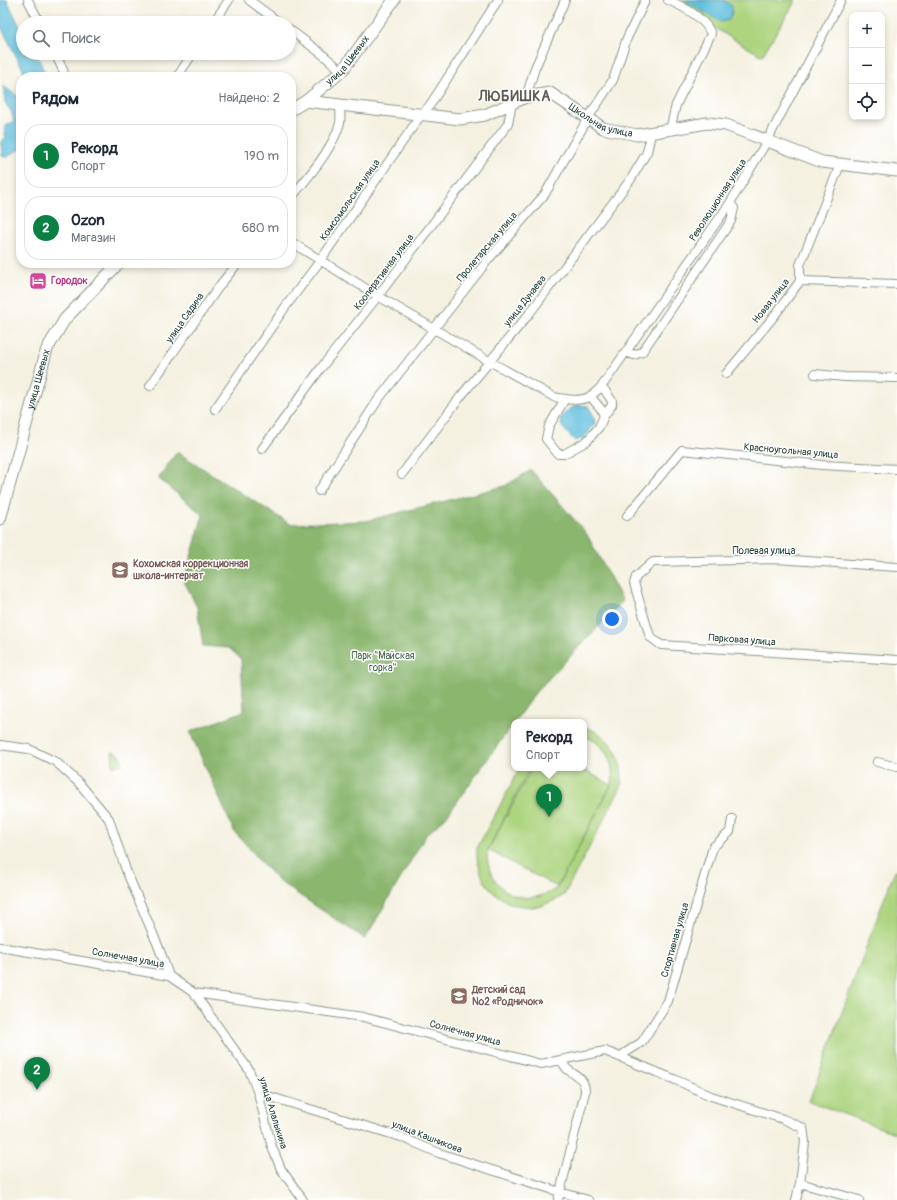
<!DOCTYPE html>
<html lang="ru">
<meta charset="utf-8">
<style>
:root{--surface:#fff;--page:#f6f6f7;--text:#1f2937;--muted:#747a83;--line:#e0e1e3;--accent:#0b8043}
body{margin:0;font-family:Pangolin,sans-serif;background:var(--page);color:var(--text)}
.controls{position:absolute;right:12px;top:12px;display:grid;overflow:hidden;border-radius:8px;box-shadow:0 2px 6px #0003}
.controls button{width:36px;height:36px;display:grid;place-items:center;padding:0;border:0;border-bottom:1px solid var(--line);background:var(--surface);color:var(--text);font:20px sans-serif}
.you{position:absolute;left:612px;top:619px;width:14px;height:14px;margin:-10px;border:3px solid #fff;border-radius:50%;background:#1a73e8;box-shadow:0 0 0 6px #1a73e833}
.badge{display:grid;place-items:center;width:26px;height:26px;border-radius:50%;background:var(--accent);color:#fff;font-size:13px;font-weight:700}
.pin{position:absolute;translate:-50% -33px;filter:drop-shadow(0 1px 2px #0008)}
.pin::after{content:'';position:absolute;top:21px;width:14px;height:12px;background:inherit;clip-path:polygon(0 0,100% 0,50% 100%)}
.popup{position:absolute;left:511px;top:719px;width:76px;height:52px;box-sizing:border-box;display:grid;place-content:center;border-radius:8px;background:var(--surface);filter:drop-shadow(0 1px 3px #0005);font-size:13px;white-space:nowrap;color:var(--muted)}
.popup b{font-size:15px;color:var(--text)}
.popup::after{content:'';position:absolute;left:50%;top:100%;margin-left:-8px;border:8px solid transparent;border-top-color:var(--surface)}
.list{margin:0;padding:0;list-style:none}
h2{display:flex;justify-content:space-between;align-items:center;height:52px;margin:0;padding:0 16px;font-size:17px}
h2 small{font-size:13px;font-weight:400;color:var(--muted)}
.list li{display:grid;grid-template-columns:26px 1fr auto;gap:12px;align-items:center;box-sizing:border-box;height:64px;margin:0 8px 8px;padding:0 8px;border:1px solid var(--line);border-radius:16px}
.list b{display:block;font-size:15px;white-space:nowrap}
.list p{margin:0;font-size:13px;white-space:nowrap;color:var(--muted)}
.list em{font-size:13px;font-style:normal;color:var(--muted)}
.icon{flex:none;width:22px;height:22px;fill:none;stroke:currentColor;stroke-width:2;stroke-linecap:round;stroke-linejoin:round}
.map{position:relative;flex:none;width:897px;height:1200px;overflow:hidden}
.search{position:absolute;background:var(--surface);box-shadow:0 2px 6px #0003;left:16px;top:16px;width:280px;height:44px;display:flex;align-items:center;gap:10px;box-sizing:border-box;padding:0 14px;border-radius:22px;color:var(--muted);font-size:15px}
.panel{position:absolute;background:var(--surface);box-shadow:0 2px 6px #0003;left:16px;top:72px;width:280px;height:196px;border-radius:16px}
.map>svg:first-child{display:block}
.green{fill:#add47f;stroke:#66885a}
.forest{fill:#8ab66e;stroke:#547a51}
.water{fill:#5dbedc;stroke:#3e7e88}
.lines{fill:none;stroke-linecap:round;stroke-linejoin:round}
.street-casing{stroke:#8a978a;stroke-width:10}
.secondary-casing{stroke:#8a978a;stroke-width:13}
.street{stroke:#fff;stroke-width:8}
.secondary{stroke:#fff;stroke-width:11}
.labels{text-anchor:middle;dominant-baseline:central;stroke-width:3;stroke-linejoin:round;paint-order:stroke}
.street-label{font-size:10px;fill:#1f3d34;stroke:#fff}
.hotel-label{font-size:10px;font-weight:bold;fill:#b23c85;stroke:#fff;text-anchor:start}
.education-label{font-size:10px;font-weight:bold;fill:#785e54;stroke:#fff;text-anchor:start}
.park-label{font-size:10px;fill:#426347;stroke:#fff}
.district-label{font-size:14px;font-weight:bold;letter-spacing:1px;fill:#625a54;stroke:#fff}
</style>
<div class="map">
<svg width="897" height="1200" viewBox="0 0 897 1200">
<rect width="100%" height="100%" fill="#fff"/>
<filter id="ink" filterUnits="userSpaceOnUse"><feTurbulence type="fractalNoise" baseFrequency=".025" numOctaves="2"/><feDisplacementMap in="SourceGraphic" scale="8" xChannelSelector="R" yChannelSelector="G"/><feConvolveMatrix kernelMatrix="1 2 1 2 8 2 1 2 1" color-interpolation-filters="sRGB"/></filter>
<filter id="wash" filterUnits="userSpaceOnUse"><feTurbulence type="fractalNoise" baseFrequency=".012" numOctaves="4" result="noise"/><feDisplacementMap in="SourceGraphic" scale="16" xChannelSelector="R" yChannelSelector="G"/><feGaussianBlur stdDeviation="0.9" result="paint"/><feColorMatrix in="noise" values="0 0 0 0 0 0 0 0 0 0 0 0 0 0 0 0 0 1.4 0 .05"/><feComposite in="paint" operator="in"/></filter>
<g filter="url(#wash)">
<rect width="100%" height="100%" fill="#f5f1e1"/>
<path class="green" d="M 682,0 L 796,0 L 762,56 L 718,30 Z
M 584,727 C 612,735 625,759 621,787 L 564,895 L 556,900 L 540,906 L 532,907 L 515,905 L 507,902 L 494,893 L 484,881 L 481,873 L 477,858 L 477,848 L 520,768 L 530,768 L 487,851 C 486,890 524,911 557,888 L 612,784 C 615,763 605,743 584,736 Z
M 112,752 L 114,752 L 121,756 L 122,765 L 113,766 Z
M 532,768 L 580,768 L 611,785 L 557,887 L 488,850 Z
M 895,870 L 897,871 L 897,1134 L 809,1101 Z"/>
<path class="forest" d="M 177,452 L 290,524 L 366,521 L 505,486 L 531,470 L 586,533 L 623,601 L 535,693 L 446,817 L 426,835 L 365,939 L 277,880 L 234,831 L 190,732 L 244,711 L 241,659 L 229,648 L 203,646 L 197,607 L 184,581 L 203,515 L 158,478 Z"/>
<path class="water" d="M 0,0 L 7,0 L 23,33 L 23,53 L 35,53 L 41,64 L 47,77 L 27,77 L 0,25 Z
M 686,0 L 723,0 L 732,6 L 732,13 L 729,20 L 721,22 L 687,2 Z
M 3,86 L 17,96 L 21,94 L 21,150 C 15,150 11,154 7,158 L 2,155 L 1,142 L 6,137 L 4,129 L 7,125 L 14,121 L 11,111 L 5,103 Z
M 579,405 L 588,406 L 594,416 L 595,424 L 584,438 L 575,441 L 562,427 L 560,418 L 569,409 Z"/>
</g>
<g filter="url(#ink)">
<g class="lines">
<defs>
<path id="street" d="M 28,0 L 40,23
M 249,0 L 280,23
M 668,0 C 682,6 705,18 711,34 L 676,105 L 670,130
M 213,23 L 229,0
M 289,29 L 322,54 L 342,71
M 55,53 L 63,70 L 65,77
M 177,77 L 193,53
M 526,97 L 535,68 L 565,0
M 291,198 C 308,177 333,149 340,123 C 341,118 340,110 340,105
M 291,242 L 378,296 L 489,361 L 554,397 C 565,399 579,402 589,397 C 594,394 598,390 602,386 L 730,203 L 767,141 L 841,0
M 800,281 L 897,284
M 626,352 L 634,355 L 642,352 L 731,221 L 734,208 L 730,203
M 726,374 L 775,315 L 800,281 L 800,265 L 840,165
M 815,374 L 845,377 L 897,378
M 150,386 L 220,285 L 238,263
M 602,386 L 612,401 L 612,405 L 604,416
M 565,399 L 549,426 L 546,439 L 558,454 L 564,454 L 587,441 L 599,427 L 604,416 L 601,409 L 590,396
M 215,409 L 286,306 L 320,261 L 421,115 L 430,105 L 498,0
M 262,449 L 321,368 L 378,296 L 508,124 L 512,103
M 402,474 L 461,396 L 529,314 L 631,179 L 647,152 L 651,133
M 319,491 L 378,400 L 488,260 L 545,194 L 588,118 L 613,80 L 627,38 L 645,1
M 627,516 L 682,450 L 822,465 L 897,469
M 897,567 L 776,559 L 653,562 L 636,577 L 634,583 L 650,637 L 661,645 L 897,660
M 0,745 L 29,749 L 56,762 L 79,783 L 109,819 L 126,870 L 159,948 L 169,976
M 877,762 L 897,767
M 0,947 L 169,976 L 194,993 L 363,1017 L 541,1064 L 605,1051 L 676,1080 L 711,1096 L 783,1119 L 803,1128 L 805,1142 L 800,1183 L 859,1200
M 194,993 L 249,1070 L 258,1093 L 272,1147 L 281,1169 L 303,1200
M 619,1057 L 642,1042 L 668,1001 L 713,847 L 730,832 L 732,819
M 258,1093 L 401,1137 L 439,1153 L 560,1192 L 588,1200
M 558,1200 L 585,1092 C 585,1077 576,1077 567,1069 C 565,1067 563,1063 561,1060
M 796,1200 L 800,1183"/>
<g id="secondary">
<path id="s1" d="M 306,101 L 460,119 L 485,115 L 526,97 L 550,93 L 603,128 L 637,135 L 707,123 L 726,125 L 822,162 L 897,171"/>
<path id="s2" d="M 291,110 L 306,101 L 342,71 L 394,0"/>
<path id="s3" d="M 0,519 L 47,349 L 65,319 L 119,263"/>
</g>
</defs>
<use href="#street" class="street-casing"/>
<use href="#secondary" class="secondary-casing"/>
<use href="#street" class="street"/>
<use href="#secondary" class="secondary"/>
</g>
</g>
<defs>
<symbol id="hotel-square" viewBox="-11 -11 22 22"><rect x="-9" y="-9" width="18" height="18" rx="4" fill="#d1479c" stroke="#fff"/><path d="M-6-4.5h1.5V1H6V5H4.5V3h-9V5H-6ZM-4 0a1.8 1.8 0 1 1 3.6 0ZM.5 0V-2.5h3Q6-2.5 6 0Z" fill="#fff"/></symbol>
<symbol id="school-square" viewBox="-11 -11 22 22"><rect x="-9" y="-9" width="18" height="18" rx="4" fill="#8d6e63" stroke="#fff"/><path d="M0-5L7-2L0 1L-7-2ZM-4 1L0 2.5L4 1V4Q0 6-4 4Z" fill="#fff"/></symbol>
</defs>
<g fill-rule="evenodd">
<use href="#hotel-square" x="28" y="271" width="20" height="20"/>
<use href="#school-square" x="110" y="560" width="20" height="20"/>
<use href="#school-square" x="449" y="986" width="20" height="20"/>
</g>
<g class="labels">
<g class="street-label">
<text stroke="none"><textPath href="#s2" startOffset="76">улица Шеевых</textPath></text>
<text stroke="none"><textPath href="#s1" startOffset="308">Школьная улица</textPath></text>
<text transform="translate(350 200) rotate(-55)">Комсомольская улица</text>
<text transform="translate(718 200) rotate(-57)">Революционная улица</text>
<text transform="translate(487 247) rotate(-50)">Пролетарская улица</text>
<text transform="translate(384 272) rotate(-53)">Кооперативная улица</text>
<text transform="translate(525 301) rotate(-52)">улица Дунаева</text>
<text transform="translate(771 301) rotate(-52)">Новая улица</text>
<text transform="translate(185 318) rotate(-55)">улица Садина</text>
<text stroke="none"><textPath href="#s3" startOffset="145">улица Шеевых</textPath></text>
<text transform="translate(791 451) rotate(5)">Красноугольная улица</text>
<text x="764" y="551">Полевая улица</text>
<text transform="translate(742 640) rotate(4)">Парковая улица</text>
<text transform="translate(675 940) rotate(-74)">Спортивная улица</text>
<text transform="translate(128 958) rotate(10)">Солнечная улица</text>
<text transform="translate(465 1033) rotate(15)">Солнечная улица</text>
<text transform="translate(273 1113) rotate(73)">улица Алалыкина</text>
<text transform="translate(427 1137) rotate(21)">улица Кашникова</text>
</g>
<g class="hotel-label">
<text x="51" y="281">Городок</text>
</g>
<g class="education-label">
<text x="133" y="564">Кохомская коррекционная<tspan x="133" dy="12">школа-интернат</tspan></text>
<text x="472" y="990">Детский сад<tspan x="472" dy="12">№2 «Родничок»</tspan></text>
</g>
<g class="park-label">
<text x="383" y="656">Парк "Майская<tspan x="383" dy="12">горка"</tspan></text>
</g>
<g class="district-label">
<text x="515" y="96">ЛЮБИШКА</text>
</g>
</g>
</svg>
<div class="controls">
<button>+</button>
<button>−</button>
<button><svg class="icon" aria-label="locate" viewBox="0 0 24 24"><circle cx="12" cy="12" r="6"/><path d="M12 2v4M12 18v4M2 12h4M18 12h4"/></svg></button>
</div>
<div class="you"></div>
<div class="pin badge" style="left:549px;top:817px">1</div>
<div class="popup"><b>Рекорд</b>Спорт</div>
<div class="pin badge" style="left:37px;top:1090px">2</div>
<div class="search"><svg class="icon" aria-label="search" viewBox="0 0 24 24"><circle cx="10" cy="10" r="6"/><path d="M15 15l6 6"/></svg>Поиск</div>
<section class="panel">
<h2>Рядом<small>Найдено: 2</small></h2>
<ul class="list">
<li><span class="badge">1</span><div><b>Рекорд</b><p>Спорт</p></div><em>190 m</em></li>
<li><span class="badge">2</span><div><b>Ozon</b><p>Магазин</p></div><em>680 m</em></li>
</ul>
</section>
</div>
